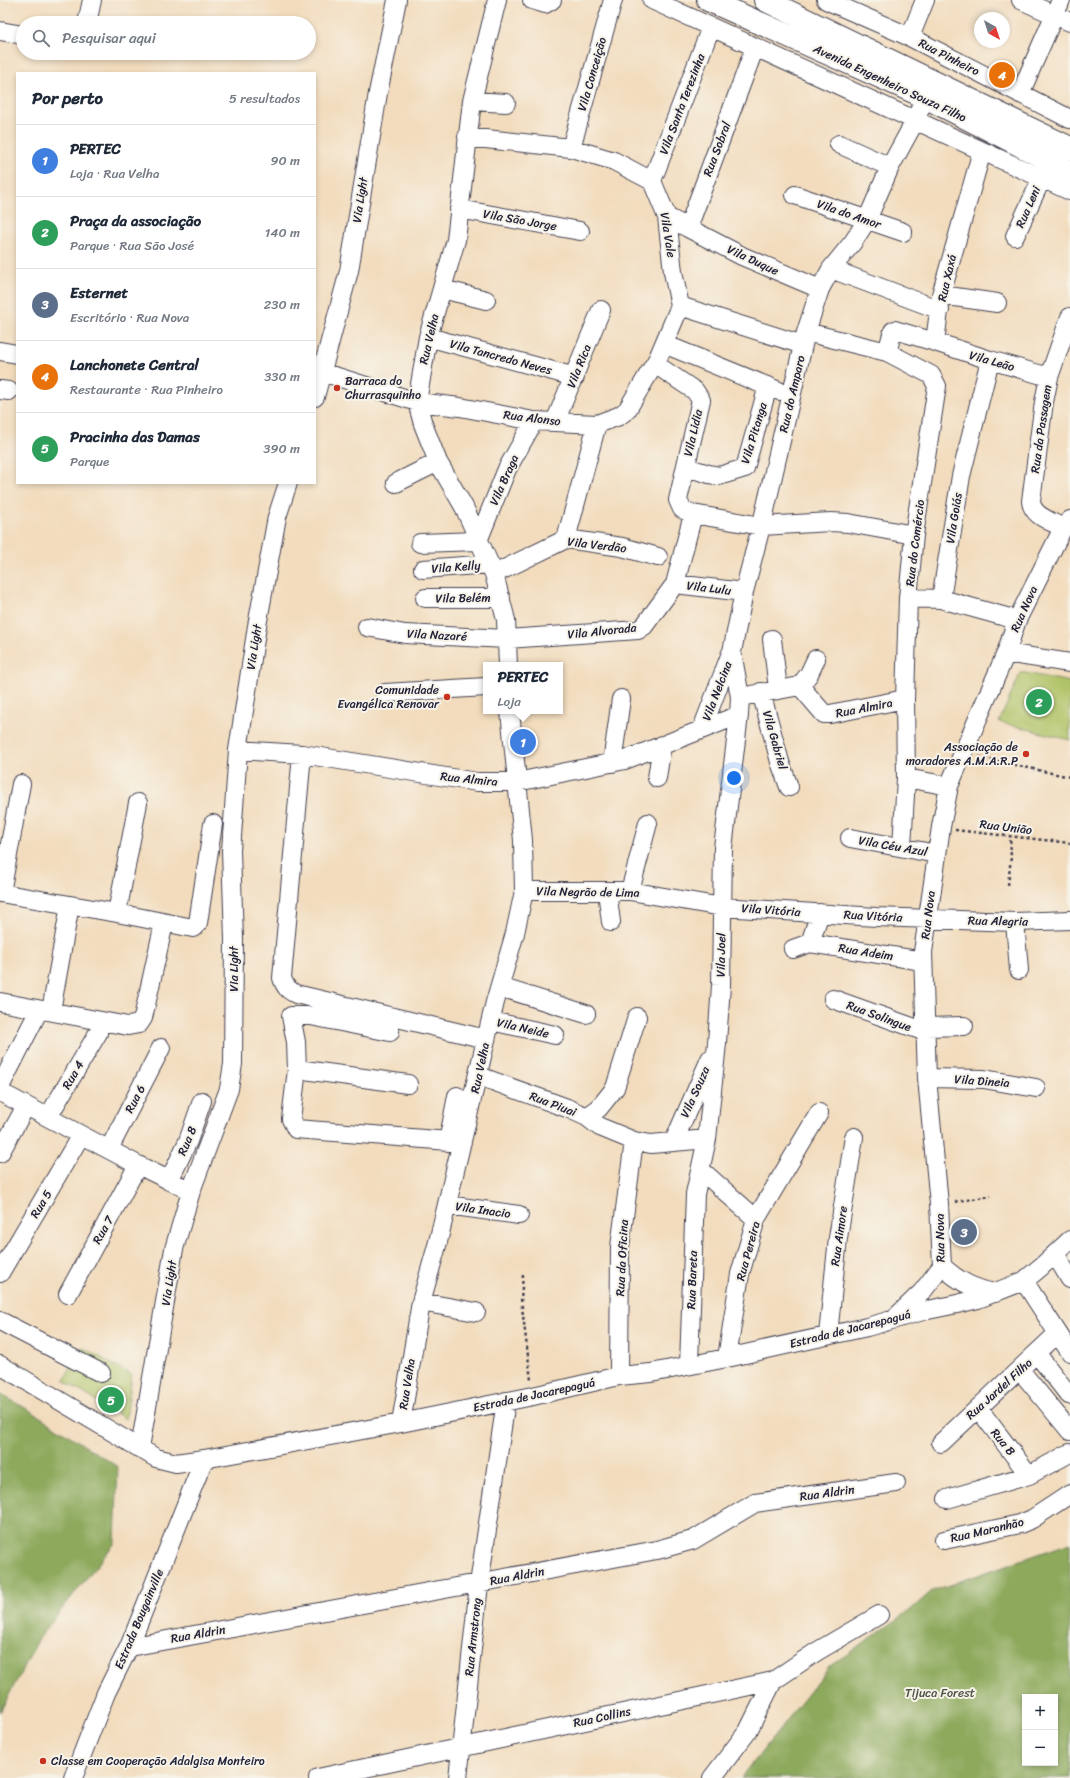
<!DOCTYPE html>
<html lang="pt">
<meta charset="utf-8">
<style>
:root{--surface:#fff;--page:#f6f6f7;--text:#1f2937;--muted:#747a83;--line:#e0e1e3;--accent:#ea580c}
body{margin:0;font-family:Sriracha,sans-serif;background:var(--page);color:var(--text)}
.controls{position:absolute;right:12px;bottom:12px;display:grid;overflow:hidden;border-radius:0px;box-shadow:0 2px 6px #0003}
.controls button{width:36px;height:36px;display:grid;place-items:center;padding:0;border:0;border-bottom:1px solid var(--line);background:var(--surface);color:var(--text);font:20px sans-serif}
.compass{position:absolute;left:974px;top:12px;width:36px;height:36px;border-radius:50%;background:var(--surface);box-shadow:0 2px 6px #0003;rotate:141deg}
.you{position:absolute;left:734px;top:778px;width:14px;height:14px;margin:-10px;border:3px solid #fff;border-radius:50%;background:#1a73e8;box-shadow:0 0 0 6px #1a73e833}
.badge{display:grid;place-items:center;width:26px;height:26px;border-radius:50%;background:var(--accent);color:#fff;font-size:13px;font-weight:700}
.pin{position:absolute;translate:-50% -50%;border:2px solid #fff;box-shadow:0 1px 4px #0006}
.popup{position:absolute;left:483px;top:662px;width:80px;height:52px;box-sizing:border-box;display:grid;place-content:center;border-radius:0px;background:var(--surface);filter:drop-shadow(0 1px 3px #0005);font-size:13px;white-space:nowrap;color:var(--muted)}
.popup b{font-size:15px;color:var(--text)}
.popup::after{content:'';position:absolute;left:50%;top:100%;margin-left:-8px;border:8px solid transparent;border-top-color:var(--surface)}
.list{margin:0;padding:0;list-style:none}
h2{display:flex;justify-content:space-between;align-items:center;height:52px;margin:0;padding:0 16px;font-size:17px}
h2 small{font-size:13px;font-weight:400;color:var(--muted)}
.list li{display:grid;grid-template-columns:26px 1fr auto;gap:12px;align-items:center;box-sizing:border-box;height:72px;padding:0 16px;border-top:1px solid var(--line)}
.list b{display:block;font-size:15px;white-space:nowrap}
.list p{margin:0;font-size:13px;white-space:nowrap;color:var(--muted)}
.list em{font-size:13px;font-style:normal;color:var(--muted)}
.icon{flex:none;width:22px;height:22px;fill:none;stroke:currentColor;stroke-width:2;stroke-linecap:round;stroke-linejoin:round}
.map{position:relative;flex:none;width:1070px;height:1778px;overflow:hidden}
.search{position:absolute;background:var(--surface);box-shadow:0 2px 6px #0003;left:16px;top:16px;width:300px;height:44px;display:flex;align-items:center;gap:10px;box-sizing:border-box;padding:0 14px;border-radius:22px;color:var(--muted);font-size:15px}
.panel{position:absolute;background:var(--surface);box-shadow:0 2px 6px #0003;left:16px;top:72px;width:300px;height:412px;border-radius:0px}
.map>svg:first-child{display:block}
.green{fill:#b0c367;stroke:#697251}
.forest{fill:#8ca95c;stroke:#57664c;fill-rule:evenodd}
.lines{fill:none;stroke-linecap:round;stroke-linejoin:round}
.minor-casing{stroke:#413e4e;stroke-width:20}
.major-casing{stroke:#413e4e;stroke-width:24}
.path{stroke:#413e4e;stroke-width:2.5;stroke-dasharray:3 3;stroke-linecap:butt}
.minor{stroke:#fff;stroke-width:18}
.major{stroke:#fff;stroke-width:22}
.poi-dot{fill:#c8321e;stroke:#f7f3e8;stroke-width:1.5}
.labels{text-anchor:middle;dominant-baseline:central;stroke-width:4;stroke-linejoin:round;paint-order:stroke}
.street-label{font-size:12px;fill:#22223b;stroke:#f7f3e8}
.poi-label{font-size:12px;fill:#22223b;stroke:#f7f3e8;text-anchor:start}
.park-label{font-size:12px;fill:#4d5248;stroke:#f7f3e8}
</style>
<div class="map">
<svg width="1070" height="1778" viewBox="0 0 1070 1778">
<rect width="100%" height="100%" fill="#f7f3e8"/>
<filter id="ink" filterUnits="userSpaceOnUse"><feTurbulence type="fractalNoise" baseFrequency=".025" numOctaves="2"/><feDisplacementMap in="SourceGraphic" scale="8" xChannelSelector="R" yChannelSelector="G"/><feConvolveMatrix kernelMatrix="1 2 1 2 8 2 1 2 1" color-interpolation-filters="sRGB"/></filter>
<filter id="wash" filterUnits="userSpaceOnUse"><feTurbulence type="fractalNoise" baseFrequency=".012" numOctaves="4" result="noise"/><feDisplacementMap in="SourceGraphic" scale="16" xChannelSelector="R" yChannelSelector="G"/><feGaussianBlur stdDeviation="0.9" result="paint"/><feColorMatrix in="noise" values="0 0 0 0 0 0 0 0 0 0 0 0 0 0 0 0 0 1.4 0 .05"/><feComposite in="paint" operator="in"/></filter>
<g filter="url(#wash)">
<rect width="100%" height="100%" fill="#f2dcbd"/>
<path class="green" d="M 1021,672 L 1070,682 L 1070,740 L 999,722 Z
M 82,1347 L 132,1375 L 126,1419 L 64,1381 Z"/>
<path class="forest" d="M 0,1394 L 31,1411 L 118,1467 L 115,1543 L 41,1635 L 0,1712 Z
M 1070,1543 L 1070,1778 L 741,1778 L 830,1666 L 908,1612 L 932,1591 ZM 1025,1697 L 1055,1697 L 1055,1763 L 1025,1763 Z"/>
</g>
<g filter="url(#ink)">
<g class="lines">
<defs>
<path id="minor" d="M 497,0 L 472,101 L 456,240 L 428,337 L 417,402 L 423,424 L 438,462 L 464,507 L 494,574 L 506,620 L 508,665
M 532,0 L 545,4 L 552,0
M 652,0 L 1070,191
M 826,0 L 910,37 L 1070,119
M 1021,0 L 1070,22
M 87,23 L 92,0
M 0,31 L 23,35
M 910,37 L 925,0
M 1020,94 L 1061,0
M 472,101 L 506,103
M 467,137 L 571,148 L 614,161 L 652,181 L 667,217 L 673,272 L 680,306
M 839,144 L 890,167
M 571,148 L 613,0
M 652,181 L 711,27
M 795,195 L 903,232
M 459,209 L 580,231
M 667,217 L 688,228 L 755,47
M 688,228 L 742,256 L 820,289
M 1015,236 L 1042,178
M 831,269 L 940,310
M 442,289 L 486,300
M 941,295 L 997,303
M 680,306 L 803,345
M 806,332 L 887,352 L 931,375 L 937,386 L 914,535 L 908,598 L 905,699 L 906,778 L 902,847
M 428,337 L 575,377
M 935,342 L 990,360 L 1049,377
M 664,344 L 779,391
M 0,351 L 17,354
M 887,352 L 893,331 L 895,330 L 935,342 L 941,295 L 982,151
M 990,360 L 961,476 L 941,599 L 1017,620
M 655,364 L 695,391 L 701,400 L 678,500 L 682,509 L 693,514 L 761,526 L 831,522 L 848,523 L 914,535
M 322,372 L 417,402 L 460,407 L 534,421 L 597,424 L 619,416 L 627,410 L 658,358 L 680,306
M 0,390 L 9,391
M 315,397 L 349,271 L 378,93 L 397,0
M 555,422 L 601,310
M 686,467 L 709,474 L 719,476 L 745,468 L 768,386
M 396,483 L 438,462
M 1063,528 C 1051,521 1032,516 1031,501 L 1044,402 L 1049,377 L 1070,317
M 566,539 L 597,424
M 420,543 L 478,541 L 507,469 L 534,421
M 423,569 L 490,564
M 494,574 L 566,539 L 622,547 L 658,557
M 675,584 L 744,592
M 425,598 L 501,598
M 908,598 L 941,599
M 367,627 L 405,634 L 507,639 L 638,630 L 644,626 L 675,584 L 693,514
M 772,639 L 778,689
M 1006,653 L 1070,663
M 800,686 L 809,674 L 816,659
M 761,692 L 780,762 L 789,787
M 385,693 L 486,687
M 740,697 L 800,686 L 824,714 L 830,714 L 905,699
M 702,729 L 731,653
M 238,750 L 302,754 L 477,782 L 517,782 L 625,760 L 739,715
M 302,754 L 282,978 C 285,987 288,990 296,994 L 486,1039
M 612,763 L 621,699
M 657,778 L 662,745
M 906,778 L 949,786
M 850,838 L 937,854
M 524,891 L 630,891 L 722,907 L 876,917 L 1015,922 L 1070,920
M 607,891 L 611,922
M 630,891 L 648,823
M 0,893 L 117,913 L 193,928 L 198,923 L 213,824
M 1,893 L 21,784
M 117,913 L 138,803
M 1015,922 L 1019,970
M 810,943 L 820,913
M 793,949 L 810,943 L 923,961
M 500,987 L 586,1014
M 833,999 L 926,1032
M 0,1002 L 128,1026 L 139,1024 L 143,1018 L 164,923
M 51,1011 L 70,905
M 491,1021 L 555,1035
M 926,1027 L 964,1026
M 390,1032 L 311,1016 L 291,1016 L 296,1042 L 297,1069 L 291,1119 L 296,1129 L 462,1142
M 297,1069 L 408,1084
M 479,1076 L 567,1108 L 587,1117 L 599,1108 L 615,1088 L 637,1017
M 927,1078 L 984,1079 L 1036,1088
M 0,1087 L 35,1018
M 0,1092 L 138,1165 L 191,1191
M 48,1117 L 98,1033
M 587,1117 L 600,1127 L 634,1141 L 651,1144 L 707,1139
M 674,1141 L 710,1059
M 448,1142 L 457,1096
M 109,1149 L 161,1048
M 0,1153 L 26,1106
M 701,1170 L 756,1219
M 169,1181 L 188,1141 L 202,1101
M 447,1205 L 519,1215
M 1055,1254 L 1070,1279
M 942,1266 C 958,1281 973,1289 995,1293
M 0,1273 L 81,1135
M 1024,1281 L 1070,1352
M 68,1294 L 138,1165
M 421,1302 L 476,1312
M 897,1316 L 922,1292 L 942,1266 L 939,1204 L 927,1078 L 923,952 L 941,827 L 949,786 L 1006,653 L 1017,620 L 1063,528 L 1070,520
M 0,1321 L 101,1373
M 828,1335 L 838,1238 L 854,1137
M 1037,1354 L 1069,1395
M 727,1358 L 740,1274 L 756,1219 L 819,1113
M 0,1365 L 156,1458 L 176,1463 L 204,1459 L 401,1423 L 533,1396 L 619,1376 L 651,1373 L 727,1358 L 867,1327 L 923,1311 L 957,1304 L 978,1299 L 1024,1281 L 1042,1266 L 1070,1240
M 689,1365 L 695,1194 L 707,1139 L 717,1043 L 721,985 L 723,848 L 739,715 L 740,697 L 732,652 L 744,592 L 764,515 L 806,332 L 820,289 L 831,269 L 853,242 L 867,220 L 890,167 L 915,121 L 925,97
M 1020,1370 L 1070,1431
M 619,1376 L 620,1247 L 634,1141
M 978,1408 L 1029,1475
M 401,1423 L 421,1302 L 438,1242 L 495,1002 L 515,933 L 524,891 L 523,840 L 510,711
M 941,1443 L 1057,1334
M 140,1448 L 174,1249 L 191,1191 L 229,1089 L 233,1064 L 234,939 L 231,851 L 238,750 L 257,626 L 277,517 L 288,483
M 947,1499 L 1029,1475 L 1070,1453
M 944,1540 L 1020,1524 L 1032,1519 L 1070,1494
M 129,1647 L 657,1550 L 693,1540 L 755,1503 L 896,1483
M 73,1778 L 106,1693 L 129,1647 L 204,1459
M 318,1778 L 773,1681 L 816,1652 L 879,1615
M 458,1778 L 479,1584 L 506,1401
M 712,1778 L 748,1731 L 773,1681"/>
<path id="major" d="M 708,0 L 925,97 L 1070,171
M 765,0 L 1070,148"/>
</defs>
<use href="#minor" class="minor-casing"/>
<use href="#major" class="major-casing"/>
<path class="path" d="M 979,757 L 1070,777
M 955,830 L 1070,843
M 1008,885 L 1011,857 L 1010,837
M 955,1202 L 991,1196
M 523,1275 L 521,1299 L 531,1380"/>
<use href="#minor" class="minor"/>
<use href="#major" class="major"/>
</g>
</g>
<g class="poi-dot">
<circle cx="337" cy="388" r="4"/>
<circle cx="447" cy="697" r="4"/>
<circle cx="1026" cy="754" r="4"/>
<circle cx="43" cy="1761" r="4"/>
</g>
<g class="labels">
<g class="street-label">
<text transform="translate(949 57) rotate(27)">Rua Pinheiro</text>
<text transform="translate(592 74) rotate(-74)">Vila Conceição</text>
<text transform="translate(890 83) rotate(25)">Avenida Engenheiro Souza Filho</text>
<text transform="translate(682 104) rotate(-69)">Vila Santa Terezinha</text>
<text transform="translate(717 149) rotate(-69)">Rua Sobral</text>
<text transform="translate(360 200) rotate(-81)">Via Light</text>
<text transform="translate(1028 207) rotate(-66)">Rua Leni</text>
<text transform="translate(849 214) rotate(19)">Vila do Amor</text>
<text transform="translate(520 220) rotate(10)">Vila São Jorge</text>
<text transform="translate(668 235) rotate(81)">Vila Vale</text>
<text transform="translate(753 260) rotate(25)">Vila Duque</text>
<text transform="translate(947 278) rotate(-77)">Rua Xaxá</text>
<text transform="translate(429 339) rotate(-77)">Rua Velha</text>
<text transform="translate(501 357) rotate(15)">Vila Tancredo Neves</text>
<text transform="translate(992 361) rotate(16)">Vila Leão</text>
<text transform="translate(579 366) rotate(-68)">Vila Rica</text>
<text transform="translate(792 394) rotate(-77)">Rua do Amparo</text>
<text transform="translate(532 418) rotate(7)">Rua Alonso</text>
<text transform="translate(1041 429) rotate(-82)">Rua da Passagem</text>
<text transform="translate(693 433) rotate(-77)">Vila Lidia</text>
<text transform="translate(754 433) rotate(-73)">Vila Pitanga</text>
<text transform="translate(504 480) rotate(-66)">Vila Braga</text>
<text transform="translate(954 518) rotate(-81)">Vila Goiás</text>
<text transform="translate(915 543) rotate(-83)">Rua do Comércio</text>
<text transform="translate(597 545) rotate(7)">Vila Verdão</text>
<text transform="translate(456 567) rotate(-4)">Vila Kelly</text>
<text transform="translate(709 588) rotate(7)">Vila Lulu</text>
<text transform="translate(463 598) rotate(-1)">Vila Belém</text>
<text transform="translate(1024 609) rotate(-66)">Rua Nova</text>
<text transform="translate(602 631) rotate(-6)">Vila Alvorada</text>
<text transform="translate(437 635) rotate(3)">Vila Nazaré</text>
<text transform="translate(254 647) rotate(-81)">Via Light</text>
<text transform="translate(717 691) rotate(-69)">Vila Nelcina</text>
<text transform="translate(864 708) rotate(-11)">Rua Almira</text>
<text transform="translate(775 740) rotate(74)">Vila Gabriel</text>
<text transform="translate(469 779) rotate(6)">Rua Almira</text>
<text transform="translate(1006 827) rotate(7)">Rua União</text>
<text transform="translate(893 846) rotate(10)">Vila Céu Azul</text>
<text transform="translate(588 892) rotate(1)">Vila Negrão de Lima</text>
<text transform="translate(771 910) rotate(4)">Vila Vitória</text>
<text transform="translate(928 915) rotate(-83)">Rua Nova</text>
<text transform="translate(873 916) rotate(3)">Rua Vitória</text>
<text transform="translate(998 921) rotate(1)">Rua Alegria</text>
<text transform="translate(866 952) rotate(9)">Rua Adeim</text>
<text transform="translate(721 955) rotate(-89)">Vila Joel</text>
<text transform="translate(234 969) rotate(-90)">Via Light</text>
<text transform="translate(879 1016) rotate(20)">Rua Solingue</text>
<text transform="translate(523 1028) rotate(13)">Vila Neide</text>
<text transform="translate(480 1068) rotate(-78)">Rua Velha</text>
<text transform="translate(73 1075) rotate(-60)">Rua 4</text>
<text transform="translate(982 1081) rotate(4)">Vila Dineia</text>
<text transform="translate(695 1092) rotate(-66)">Vila Souza</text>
<text transform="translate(135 1099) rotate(-63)">Rua 6</text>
<text transform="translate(553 1104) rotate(21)">Rua Piuai</text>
<text transform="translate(187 1141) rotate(-67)">Rua 8</text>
<text transform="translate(41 1204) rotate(-59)">Rua 5</text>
<text transform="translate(483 1210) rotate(8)">Vila Inacio</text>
<text transform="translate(103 1230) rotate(-61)">Rua 7</text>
<text transform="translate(839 1236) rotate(-82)">Rua Aimore</text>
<text transform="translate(940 1238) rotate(-91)">Rua Nova</text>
<text transform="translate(748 1251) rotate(-75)">Rua Pereira</text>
<text transform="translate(622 1258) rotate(-87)">Rua da Oficina</text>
<text transform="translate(692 1280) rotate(-88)">Rua Bareta</text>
<text transform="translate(169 1283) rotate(-81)">Via Light</text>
<text transform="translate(850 1329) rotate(-14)">Estrada de Jacarepaguá</text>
<text transform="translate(407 1384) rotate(-81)">Rua Velha</text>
<text transform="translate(999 1389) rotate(-42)">Rua Jardel Filho</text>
<text transform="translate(534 1395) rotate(-12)">Estrada de Jacarepaguá</text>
<text transform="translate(1003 1442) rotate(51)">Rua B</text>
<text transform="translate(827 1493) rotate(-8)">Rua Aldrin</text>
<text transform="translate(987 1530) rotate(-13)">Rua Maranhão</text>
<text transform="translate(517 1576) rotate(-11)">Rua Aldrin</text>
<text transform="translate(139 1619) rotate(-67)">Estrada Bougainville</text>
<text transform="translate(198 1634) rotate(-10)">Rua Aldrin</text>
<text transform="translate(473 1637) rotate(-84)">Rua Armstrong</text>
<text transform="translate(602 1717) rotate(-12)">Rua Collins</text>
</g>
<g class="poi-label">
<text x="345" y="381">Barraca do<tspan x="345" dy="14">Churrasquinho</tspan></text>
<text x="439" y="690" text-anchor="end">Comunidade<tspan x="439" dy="14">Evangélica Renovar</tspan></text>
<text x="1018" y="747" text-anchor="end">Associação de<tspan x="1018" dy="14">moradores A.M.A.R.P</tspan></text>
<text x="51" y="1761">Classe em Cooperação Adalgisa Monteiro</text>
</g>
<g class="park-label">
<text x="940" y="1693">Tijuca Forest</text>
</g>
</g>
</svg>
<div class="controls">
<button>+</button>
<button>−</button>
</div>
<svg class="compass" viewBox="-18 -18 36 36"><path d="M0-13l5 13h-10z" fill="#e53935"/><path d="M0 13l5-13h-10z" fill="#747a83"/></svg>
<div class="you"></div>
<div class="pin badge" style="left:523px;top:742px;background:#3f7fe0">1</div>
<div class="popup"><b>PERTEC</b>Loja</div>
<div class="pin badge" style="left:1039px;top:702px;background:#2e9e5b">2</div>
<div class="pin badge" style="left:964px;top:1232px;background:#5c6f8a">3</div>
<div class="pin badge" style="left:1002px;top:75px;background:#e8710a">4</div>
<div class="pin badge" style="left:111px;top:1400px;background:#2e9e5b">5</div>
<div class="search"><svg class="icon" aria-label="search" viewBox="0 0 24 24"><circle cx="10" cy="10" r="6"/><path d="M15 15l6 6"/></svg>Pesquisar aqui</div>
<section class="panel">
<h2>Por perto<small>5 resultados</small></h2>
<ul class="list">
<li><span class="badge" style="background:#3f7fe0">1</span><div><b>PERTEC</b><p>Loja · Rua Velha</p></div><em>90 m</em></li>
<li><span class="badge" style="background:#2e9e5b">2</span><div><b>Praça da associação</b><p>Parque · Rua São José</p></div><em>140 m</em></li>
<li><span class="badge" style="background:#5c6f8a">3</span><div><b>Esternet</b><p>Escritório · Rua Nova</p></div><em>230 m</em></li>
<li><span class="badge" style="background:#e8710a">4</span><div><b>Lanchonete Central</b><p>Restaurante · Rua Pinheiro</p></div><em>330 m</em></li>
<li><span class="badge" style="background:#2e9e5b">5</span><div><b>Pracinha das Damas</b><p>Parque</p></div><em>390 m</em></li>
</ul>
</section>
</div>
